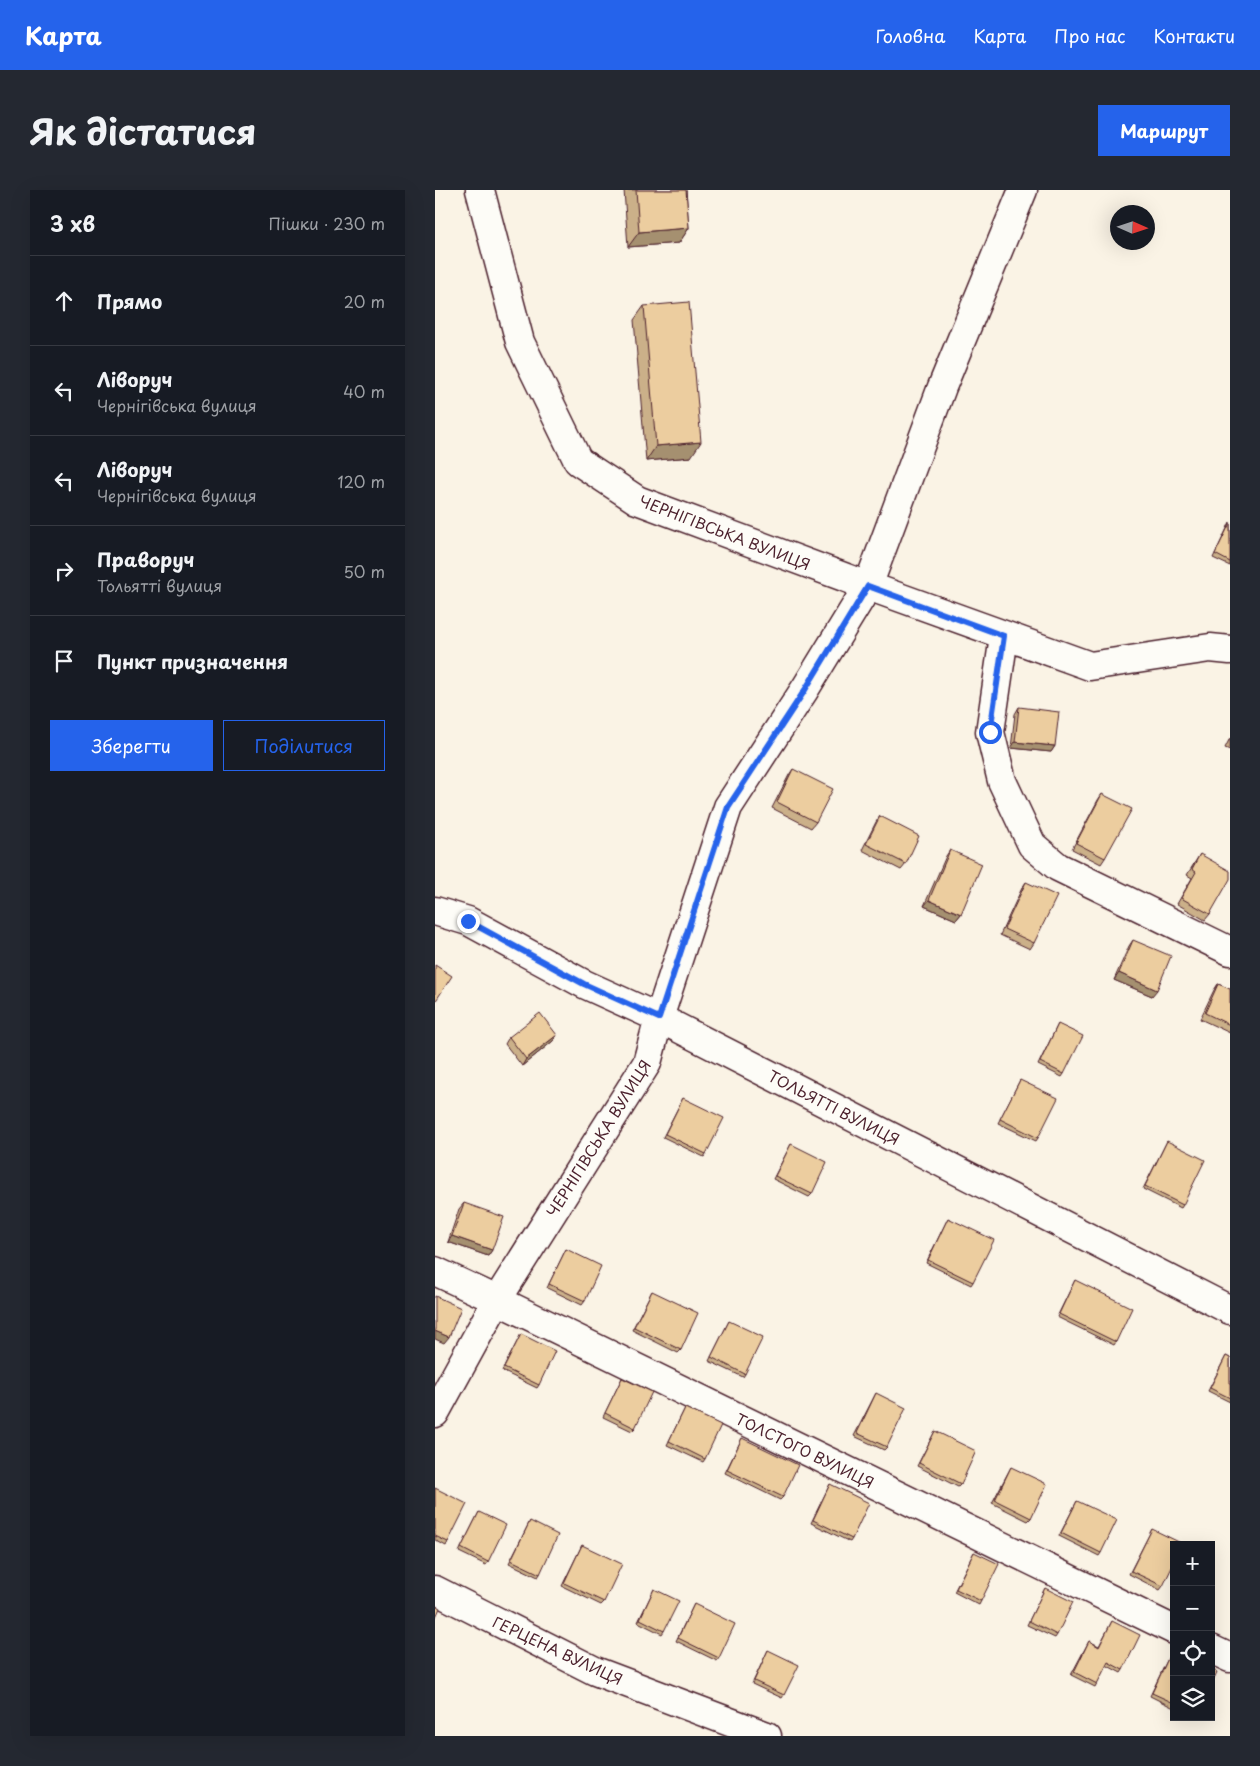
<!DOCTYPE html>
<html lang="uk">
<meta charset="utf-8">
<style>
:root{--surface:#171b24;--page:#242831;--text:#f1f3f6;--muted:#9ea1a6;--line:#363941;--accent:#2563eb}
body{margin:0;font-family:"Playpen Sans",sans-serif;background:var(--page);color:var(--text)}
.controls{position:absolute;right:15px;bottom:15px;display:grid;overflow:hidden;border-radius:0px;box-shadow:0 5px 20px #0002}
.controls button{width:45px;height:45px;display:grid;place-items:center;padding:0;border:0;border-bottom:1px solid var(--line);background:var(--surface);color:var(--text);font:25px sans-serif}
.compass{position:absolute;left:675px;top:15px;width:45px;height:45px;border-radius:50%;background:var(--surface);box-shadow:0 5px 20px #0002;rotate:93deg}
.stop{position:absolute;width:15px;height:15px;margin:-11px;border:4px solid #2563eb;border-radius:50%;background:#fff}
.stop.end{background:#2563eb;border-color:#fff;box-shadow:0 1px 5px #0008}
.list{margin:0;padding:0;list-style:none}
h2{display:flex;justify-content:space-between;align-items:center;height:65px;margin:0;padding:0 20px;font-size:21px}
h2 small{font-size:16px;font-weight:400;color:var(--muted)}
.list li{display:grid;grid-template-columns:32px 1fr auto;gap:15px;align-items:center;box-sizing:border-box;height:90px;padding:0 20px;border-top:1px solid var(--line)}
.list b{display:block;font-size:19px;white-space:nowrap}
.list p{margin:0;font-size:16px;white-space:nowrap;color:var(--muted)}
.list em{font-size:16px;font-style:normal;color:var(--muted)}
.actions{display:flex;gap:10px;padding:15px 20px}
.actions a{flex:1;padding:11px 0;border:1px solid var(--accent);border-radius:0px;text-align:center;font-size:18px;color:var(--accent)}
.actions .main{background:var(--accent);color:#fff}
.icon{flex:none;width:28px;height:28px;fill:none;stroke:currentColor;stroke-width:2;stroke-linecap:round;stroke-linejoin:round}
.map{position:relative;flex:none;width:795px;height:1546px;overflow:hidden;border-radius:0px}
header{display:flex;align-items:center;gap:30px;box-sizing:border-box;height:70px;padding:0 25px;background:var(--accent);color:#fff}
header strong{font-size:24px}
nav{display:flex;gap:28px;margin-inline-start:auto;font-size:18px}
.intro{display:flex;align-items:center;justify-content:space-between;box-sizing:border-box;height:120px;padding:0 30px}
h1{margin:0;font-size:35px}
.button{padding:12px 22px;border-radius:0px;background:var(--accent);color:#fff;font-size:18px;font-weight:700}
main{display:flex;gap:30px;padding:0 30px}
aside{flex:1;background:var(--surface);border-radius:0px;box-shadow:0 5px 20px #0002}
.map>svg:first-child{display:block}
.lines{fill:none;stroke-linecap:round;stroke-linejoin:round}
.minor-casing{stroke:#4a1f2b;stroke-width:31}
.minor{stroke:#fdfcf7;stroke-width:28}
.wall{fill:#cbb089;stroke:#4a1f2b}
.shaded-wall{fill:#a5906f;stroke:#4a1f2b}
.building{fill:#eccd9f;stroke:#4a1f2b}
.route{stroke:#2563eb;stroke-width:6}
.labels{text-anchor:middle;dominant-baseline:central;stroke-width:4;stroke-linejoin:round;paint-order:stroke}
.street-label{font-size:15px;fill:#4a1f2b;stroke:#fdfcf7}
</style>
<header>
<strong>Карта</strong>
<nav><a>Головна</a><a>Карта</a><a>Про нас</a><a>Контакти</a></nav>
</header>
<div class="intro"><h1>Як дістатися</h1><a class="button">Маршрут</a></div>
<main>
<aside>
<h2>3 хв<small>Пішки · 230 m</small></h2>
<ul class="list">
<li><svg class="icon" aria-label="ahead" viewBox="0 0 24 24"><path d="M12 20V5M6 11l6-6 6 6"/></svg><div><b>Прямо</b></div><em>20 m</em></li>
<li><svg class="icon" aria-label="left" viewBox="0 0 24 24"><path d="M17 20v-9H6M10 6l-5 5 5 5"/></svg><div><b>Ліворуч</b><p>Чернігівська вулиця</p></div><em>40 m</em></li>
<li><svg class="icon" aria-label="left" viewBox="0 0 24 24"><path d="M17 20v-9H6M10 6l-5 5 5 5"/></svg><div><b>Ліворуч</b><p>Чернігівська вулиця</p></div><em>120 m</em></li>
<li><svg class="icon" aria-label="right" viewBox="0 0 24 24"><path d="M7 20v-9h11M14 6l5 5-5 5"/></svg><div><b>Праворуч</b><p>Тольятті вулиця</p></div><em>50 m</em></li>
<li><svg class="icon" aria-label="arrive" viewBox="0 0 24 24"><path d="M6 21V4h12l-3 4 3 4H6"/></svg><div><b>Пункт призначення</b></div></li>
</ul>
<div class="actions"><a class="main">Зберегти</a><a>Поділитися</a></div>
</aside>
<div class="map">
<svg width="795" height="1546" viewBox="0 0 795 1546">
<rect width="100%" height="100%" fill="#faf3e5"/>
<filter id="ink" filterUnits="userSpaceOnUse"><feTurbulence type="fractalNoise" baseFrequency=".02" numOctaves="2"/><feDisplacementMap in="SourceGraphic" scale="10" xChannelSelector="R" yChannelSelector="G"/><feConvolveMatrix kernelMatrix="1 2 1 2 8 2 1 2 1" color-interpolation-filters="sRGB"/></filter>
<g filter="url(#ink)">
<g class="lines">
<defs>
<path id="minor" d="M 45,0 L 85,152 L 143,271 L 202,310 L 433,396 L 507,197 L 588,0
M 569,446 L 555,542 L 567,591 L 597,655 L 623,677 L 795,761
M 0,721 L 33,731 L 149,794 L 224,828 L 795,1120
M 0,1081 L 62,1110 L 739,1440
M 0,1223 L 62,1110 L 212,873 L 224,828 L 293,617 L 370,499 L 433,396 L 655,476 L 775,458 L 795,460
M 0,1400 L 160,1481 L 332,1546
M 776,1459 L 795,1468"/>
</defs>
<use href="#minor" class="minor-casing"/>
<use href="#minor" class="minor"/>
</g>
<path class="wall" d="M 189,0 L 251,0 L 254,38 L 244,53 L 193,57 Z
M 209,116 L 256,267 L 211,271 L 199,130 Z
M 795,332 L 795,376 L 778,368 Z
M 584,517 L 620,556 L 616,562 L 576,558 L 580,524 Z
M 795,548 L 795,560 L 790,558 Z
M 358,579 L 381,632 L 376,638 L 337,618 L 354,585 Z
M 667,604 L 670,668 L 666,674 L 637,659 L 663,610 Z
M 445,626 L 471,674 L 466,680 L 427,660 L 441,632 Z
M 515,660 L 526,724 L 521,730 L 489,716 L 511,666 Z
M 765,664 L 775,724 L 770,730 L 742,714 L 757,688 L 752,685 Z
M 591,692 L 599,753 L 595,759 L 565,745 L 587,698 Z
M 698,750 L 717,806 L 679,790 L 694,756 Z
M 783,794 L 795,799 L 795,843 L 765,829 L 779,800 Z
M 623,834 L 629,884 L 627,887 L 603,875 Z
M 122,845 L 118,851 L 87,876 L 70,854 L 74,847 Z
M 585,890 L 603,948 L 601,951 L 563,933 Z
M 248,908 L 271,964 L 269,967 L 228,947 Z
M 732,951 L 748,1015 L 746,1018 L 708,999 Z
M 356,954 L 377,1004 L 374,1007 L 338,989 Z
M 29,1013 L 57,1060 L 53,1066 L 13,1052 L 24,1019 Z
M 513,1028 L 538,1092 L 536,1095 L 491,1073 Z
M 131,1059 L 150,1111 L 147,1115 L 112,1098 Z
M 640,1090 L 681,1152 L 679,1155 L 622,1127 Z
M 217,1101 L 246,1160 L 243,1163 L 197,1140 Z
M 294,1131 L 310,1184 L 308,1187 L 274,1171 Z
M 86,1144 L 104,1195 L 102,1198 L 67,1181 Z
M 791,1166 L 795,1168 L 795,1212 L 773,1201 Z
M 187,1188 L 200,1238 L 197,1241 L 168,1227 Z
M 441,1203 L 452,1257 L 449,1260 L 419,1246 Z
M 250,1218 L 270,1269 L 268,1272 L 232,1255 Z
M 500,1241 L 526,1294 L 523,1297 L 482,1276 Z
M 307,1248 L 348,1307 L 345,1310 L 290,1283 Z
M 576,1277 L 596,1328 L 593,1331 L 557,1313 Z
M 395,1294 L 417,1349 L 415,1352 L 376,1333 Z
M 0,1298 L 13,1352 L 11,1356 L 0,1350 Z
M 642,1311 L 666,1363 L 664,1366 L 624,1346 Z
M 44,1322 L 53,1372 L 51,1375 L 24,1362 Z
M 95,1331 L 105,1384 L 103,1387 L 74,1373 Z
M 717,1339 L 728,1396 L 725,1400 L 694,1384 Z
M 147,1355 L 169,1412 L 166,1415 L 127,1396 Z
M 539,1362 L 546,1411 L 544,1415 L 519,1402 Z
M 610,1398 L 622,1445 L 620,1448 L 592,1435 Z
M 219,1399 L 229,1441 L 227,1444 L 203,1432 Z
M 259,1414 L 284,1468 L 282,1471 L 241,1451 Z
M 677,1431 L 688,1480 L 686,1483 L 671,1475 L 660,1497 L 636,1485 L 654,1451 L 664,1456 Z
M 333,1460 L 349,1505 L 347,1508 L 317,1494 Z
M 737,1460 L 739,1461 L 739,1518 L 715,1506 Z"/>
<path class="shaded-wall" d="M 254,38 L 244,53 L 193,57 L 204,42 Z
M 266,252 L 256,267 L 211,271 L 221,256 Z
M 580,552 L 620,556 L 616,562 L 576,558 Z
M 494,710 L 526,724 L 521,730 L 489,716 Z
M 684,783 L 722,800 L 717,806 L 679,790 Z
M 122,845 L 118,851 L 87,876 L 91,869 Z
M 17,1046 L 57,1060 L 53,1066 L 13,1052 Z
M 0,1141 L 14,1147 L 9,1153 L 0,1149 Z"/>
<path class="building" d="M 201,0 L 251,0 L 254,38 L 204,42 Z
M 254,112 L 266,252 L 221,256 L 209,116 Z
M 795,333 L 795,372 L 780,364 Z
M 584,517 L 624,522 L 620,556 L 580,552 Z
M 358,579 L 398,599 L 381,632 L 342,612 Z
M 667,604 L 697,619 L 670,668 L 641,653 Z
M 445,626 L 484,646 L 471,674 L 431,654 Z
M 515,660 L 547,674 L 526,724 L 494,710 Z
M 765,664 L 795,681 L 795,689 L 775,724 L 746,708 L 761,682 L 757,679 Z
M 591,692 L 622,706 L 599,753 L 569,739 Z
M 698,750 L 736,766 L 722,800 L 684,783 Z
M 0,775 L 17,786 L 0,812 Z
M 783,794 L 795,799 L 795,835 L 770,823 Z
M 105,823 L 122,845 L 91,869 L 74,847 Z
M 623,834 L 648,846 L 629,884 L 605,872 Z
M 585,890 L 623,908 L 603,948 L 565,929 Z
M 248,908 L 289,928 L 271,964 L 230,944 Z
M 732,951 L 770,970 L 748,1015 L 710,996 Z
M 356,954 L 392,972 L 377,1004 L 340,986 Z
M 29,1013 L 69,1027 L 57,1060 L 17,1046 Z
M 513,1028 L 559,1050 L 538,1092 L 493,1070 Z
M 131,1059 L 166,1076 L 150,1111 L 114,1094 Z
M 640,1090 L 697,1118 L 681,1152 L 624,1124 Z
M 217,1101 L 263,1123 L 246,1160 L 199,1137 Z
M 0,1106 L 26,1118 L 14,1147 L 0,1141 Z
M 294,1131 L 328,1147 L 310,1184 L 276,1167 Z
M 86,1144 L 120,1161 L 104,1195 L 69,1178 Z
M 791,1166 L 795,1168 L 795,1208 L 775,1198 Z
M 187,1188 L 217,1202 L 200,1238 L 170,1223 Z
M 441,1203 L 471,1218 L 452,1257 L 422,1243 Z
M 250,1218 L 286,1235 L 270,1269 L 234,1251 Z
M 500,1241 L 541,1261 L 526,1294 L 484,1273 Z
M 307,1248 L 363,1275 L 348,1307 L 292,1280 Z
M 576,1277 L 612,1294 L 596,1328 L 560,1310 Z
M 395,1294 L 434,1313 L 417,1349 L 378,1330 Z
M 0,1298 L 32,1314 L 13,1352 L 0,1346 Z
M 642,1311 L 682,1330 L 666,1363 L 626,1343 Z
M 44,1322 L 71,1335 L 53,1372 L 26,1358 Z
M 95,1331 L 123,1345 L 105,1384 L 76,1370 Z
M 717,1339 L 748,1354 L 748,1355 L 739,1355 L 739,1373 L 728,1396 L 696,1381 Z
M 147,1355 L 187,1374 L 169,1412 L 129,1393 Z
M 539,1362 L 564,1374 L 546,1411 L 521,1399 Z
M 610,1398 L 638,1412 L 622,1445 L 594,1431 Z
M 219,1399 L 244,1411 L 229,1441 L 205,1429 Z
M 259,1414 L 300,1434 L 284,1468 L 243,1448 Z
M 0,1415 L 5,1418 L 0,1429 Z
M 677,1431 L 705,1445 L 688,1480 L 673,1472 L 662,1494 L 639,1482 L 654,1451 L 664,1457 Z
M 333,1460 L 364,1475 L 349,1505 L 319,1491 Z
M 737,1460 L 739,1461 L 739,1513 L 717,1503 Z
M 776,1479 L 782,1482 L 776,1495 Z"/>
</g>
<g class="lines" filter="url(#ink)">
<path class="route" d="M 33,731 L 149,794 L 224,828 L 293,617 L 370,500 L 433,396 L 569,446 L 555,542"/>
</g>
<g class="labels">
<g class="street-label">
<text transform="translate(290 342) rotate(21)">ЧЕРНІГІВСЬКА ВУЛИЦЯ</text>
<text transform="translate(399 917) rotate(27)">ТОЛЬЯТТІ ВУЛИЦЯ</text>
<text transform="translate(163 948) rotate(-58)">ЧЕРНІГІВСЬКА ВУЛИЦЯ</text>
<text transform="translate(370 1260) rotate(26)">ТОЛСТОГО ВУЛИЦЯ</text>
<text transform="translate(123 1460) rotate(25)">ГЕРЦЕНА ВУЛИЦЯ</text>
</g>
</g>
</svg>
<div class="controls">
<button>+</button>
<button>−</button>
<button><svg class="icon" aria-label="locate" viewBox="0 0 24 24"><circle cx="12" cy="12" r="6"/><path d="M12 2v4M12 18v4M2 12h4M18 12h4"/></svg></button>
<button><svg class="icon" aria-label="layers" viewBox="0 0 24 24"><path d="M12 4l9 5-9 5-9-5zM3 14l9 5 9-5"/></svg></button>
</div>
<svg class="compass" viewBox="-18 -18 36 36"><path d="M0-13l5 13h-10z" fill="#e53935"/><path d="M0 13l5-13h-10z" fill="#9ea1a6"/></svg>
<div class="stop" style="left:555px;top:542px"></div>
<div class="stop end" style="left:33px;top:731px"></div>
</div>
</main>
